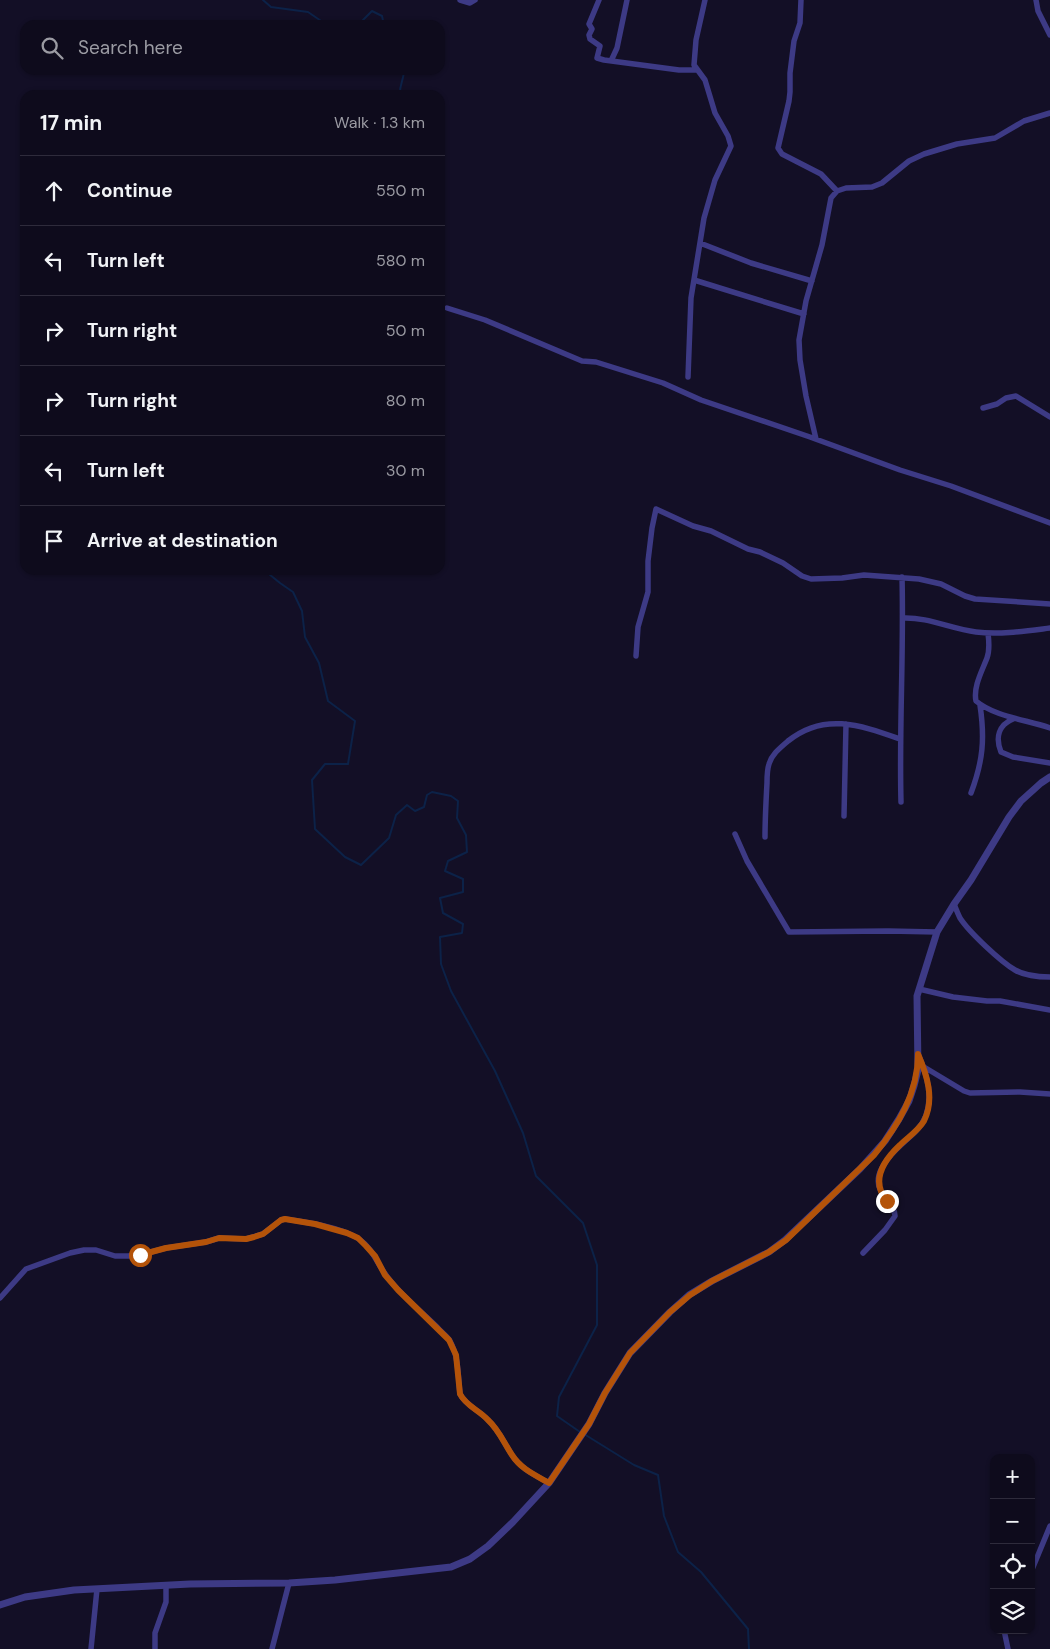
<!DOCTYPE html>
<meta charset="utf-8">
<style>
:root{--surface:#0e0b1c;--page:#171425;--text:#f1f3f6;--muted:#9b9ba3;--line:#2e2b3b}
body{margin:0;font-family:"DM Sans",sans-serif;background:var(--page);color:var(--text)}
.controls{position:absolute;right:15px;bottom:15px;display:grid;overflow:hidden;border-radius:10px;box-shadow:0 1px 4px #0004}
.controls button{width:45px;height:45px;display:grid;place-items:center;padding:0;border:0;border-bottom:1px solid var(--line);background:var(--surface);color:var(--text);font:25px sans-serif}
.stop{position:absolute;width:15px;height:15px;margin:-11px;border:4px solid #b45309;border-radius:50%;background:#fff}
.stop.end{background:#b45309;border-color:#fff;box-shadow:0 1px 5px #0008}
.list{margin:0;padding:0;list-style:none}
h2{display:flex;justify-content:space-between;align-items:center;height:65px;margin:0;padding:0 20px;font-size:21px}
h2 small{font-size:16px;font-weight:400;color:var(--muted)}
.list li{display:grid;grid-template-columns:32px 1fr auto;gap:15px;align-items:center;box-sizing:border-box;height:70px;padding:0 20px;border-top:1px solid var(--line)}
.list b{display:block;font-size:19px;white-space:nowrap}
.list em{font-size:16px;font-style:normal;color:var(--muted)}
.icon{flex:none;width:28px;height:28px;fill:none;stroke:currentColor;stroke-width:2;stroke-linecap:round;stroke-linejoin:round}
.map{position:relative;flex:none;width:1050px;height:1649px;overflow:hidden}
.search{position:absolute;background:var(--surface);box-shadow:0 1px 4px #0004;left:20px;top:20px;width:425px;height:55px;display:flex;align-items:center;gap:12px;box-sizing:border-box;padding:0 18px;border-radius:15px;color:var(--muted);font-size:19px}
.panel{position:absolute;background:var(--surface);box-shadow:0 1px 4px #0004;left:20px;top:90px;width:425px;height:485px;border-radius:15px}
.map>svg:first-child{display:block}
.lines{fill:none;stroke-linecap:round;stroke-linejoin:round}
.stream{stroke:#0c2248;stroke-width:2}
.minor{stroke:#3d3a85;stroke-width:5.5}
.tertiary{stroke:#3d3a85;stroke-width:7}
.route{stroke:#b45309;stroke-width:6}
</style>
<div class="map">
<svg width="1050" height="1649" viewBox="0 0 1050 1649">
<rect width="100%" height="100%" fill="#130f26"/>
<g class="lines">
<path class="stream" d="M 263,0 L 271,7 L 308,12 L 327,25
M 358,25 L 372,11 L 382,16 L 384,25
M 400,95 C 399,86 404,79 404,70
M 264,570 L 280,583 L 293,592 L 302,611 L 305,637 L 319,663 L 328,701 L 355,721 L 348,764 L 325,764 L 312,780 L 315,829 L 345,857 L 361,865 L 389,838 L 396,815 L 407,805 L 415,811 L 424,807 L 427,795 L 432,792 L 451,796 L 458,801 L 457,818 L 466,835 L 467,852 L 448,861 L 445,871 L 463,879 L 463,892 L 440,898 L 443,913 L 463,924 L 462,933 L 440,937 L 441,964 L 451,991 L 495,1071 L 523,1133 L 536,1176 L 583,1223 L 597,1265 L 597,1325 L 559,1397 L 557,1416 L 580,1432
M 584,1434 L 634,1465 L 658,1475 L 664,1516 L 678,1552 L 701,1572 L 748,1629 L 749,1649"/>
<path class="minor" d="M 460,0 L 470,3 L 475,0
M 599,0 L 589,24 L 592,29 L 589,35 L 590,39 L 600,46 L 597,58 L 604,60 L 679,70 L 697,70
M 801,0 L 800,23 L 794,41 L 790,73 L 790,92 L 789,101 L 778,148 L 782,154 L 821,174 L 837,191
M 1036,0 L 1038,11 L 1050,35
M 611,61 L 617,48 L 627,0
M 700,243 L 751,263 L 812,281
M 694,280 L 804,314
M 447,308 L 485,320 L 582,361 L 596,362 L 663,383 L 701,400 L 810,437 L 900,470 L 951,486 L 1050,523
M 688,377 L 691,298 L 704,218 L 715,180 L 731,146 L 728,136 L 715,113 L 705,80 L 694,65 L 696,40 L 705,0
M 983,408 L 997,404 L 1006,398 L 1016,396 L 1050,417
M 816,439 L 806,396 L 800,360 L 799,340 L 806,301 L 822,245 L 831,198 L 837,191 L 846,188 L 872,187 L 882,183 L 909,161 L 924,154 L 957,144 L 995,138 L 1024,121 L 1050,113
M 903,618 C 928,617 951,629 976,632 C 1000,635 1026,631 1050,628
M 988,633 C 989,641 990,650 987,658 C 982,671 973,687 976,701 C 995,717 1028,720 1050,728
M 636,656 L 638,627 L 648,592 L 648,561 L 652,528 L 656,509 L 693,526 L 711,531 L 748,549 L 760,552 L 783,563 L 802,576 L 811,579 L 842,578 L 864,575 L 919,579 L 941,584 L 965,596 L 975,599 L 1050,604
M 1013,719 C 999,725 995,737 1001,752 L 1013,757 L 1050,763
M 971,793 C 983,761 985,739 980,705
M 901,802 C 899,727 904,652 902,577
M 844,816 L 846,724
M 735,834 L 747,861 L 789,932 L 888,931 L 937,932
M 765,837 C 765,819 766,801 767,783 C 767,777 767,770 769,764 C 772,754 780,748 788,741 C 824,712 860,725 900,739
M 954,904 C 956,909 958,914 960,918 C 969,932 1001,962 1015,970 C 1025,976 1039,977 1050,977
M 919,989 L 953,997 L 987,1001 L 1000,1001 L 1050,1010
M 924,1067 L 964,1091 L 970,1093 L 1020,1092 L 1050,1094
M 863,1253 L 885,1230 L 895,1216 C 895,1201 874,1195 879,1175 C 881,1167 886,1161 891,1155 C 899,1146 908,1139 916,1131 C 937,1109 929,1078 918,1054
M 0,1298 L 26,1269 L 70,1253 L 84,1250 L 96,1250 L 115,1256 L 128,1256 L 140,1255 L 166,1248 L 206,1242 L 219,1238 L 246,1239 L 263,1234 L 281,1220 L 285,1219 C 306,1222 341,1227 359,1239 C 373,1249 376,1262 386,1275 C 400,1295 420,1310 437,1327 C 441,1332 447,1336 450,1341 C 459,1357 458,1377 460,1394 C 466,1406 479,1410 488,1420 C 499,1430 504,1443 512,1455 C 521,1469 535,1475 549,1483
M 1031,1572 L 1050,1526
M 1004,1630 L 1008,1649
M 91,1649 L 97,1589
M 155,1649 L 155,1633 L 166,1602 L 166,1586
M 272,1649 L 289,1583"/>
<path class="tertiary" d="M 0,1605 L 25,1597 L 74,1590 L 190,1584 L 289,1583 L 335,1580 L 451,1567 L 470,1559 L 488,1546 L 513,1522 L 549,1483 L 589,1424 L 605,1393 L 630,1353 L 670,1312 L 689,1295 L 712,1281 L 769,1252 L 785,1240 L 860,1169 L 885,1141 L 899,1119 L 909,1101 L 914,1086 L 918,1070 L 917,996 L 937,932 L 954,904 L 971,880 L 1009,817 L 1021,801 L 1041,783 L 1050,777"/>
</g>
<g class="lines">
<path class="route" d="M 140,1255 L 166,1248 L 206,1242 L 219,1238 L 246,1239 L 254,1237 L 263,1234 L 281,1220 L 285,1219 L 315,1224 L 347,1233 L 358,1238 L 366,1246 L 375,1256 L 385,1275 L 398,1290 L 449,1340 L 456,1355 L 460,1394 C 466,1406 479,1410 488,1420 C 499,1430 504,1443 512,1455 C 521,1469 535,1475 549,1483 L 589,1424 L 605,1393 L 630,1353 L 670,1312 L 690,1295 L 712,1281 L 769,1252 L 786,1240 L 874,1155 C 898,1126 918,1093 918,1054 C 927,1075 935,1099 924,1121 C 918,1131 908,1137 900,1145 C 883,1161 870,1181 887,1201"/>
</g>
</svg>
<div class="controls">
<button>+</button>
<button>−</button>
<button><svg class="icon" aria-label="locate" viewBox="0 0 24 24"><circle cx="12" cy="12" r="6"/><path d="M12 2v4M12 18v4M2 12h4M18 12h4"/></svg></button>
<button><svg class="icon" aria-label="layers" viewBox="0 0 24 24"><path d="M12 4l9 5-9 5-9-5zM3 14l9 5 9-5"/></svg></button>
</div>
<div class="stop" style="left:140px;top:1255px"></div>
<div class="stop end" style="left:887px;top:1201px"></div>
<div class="search"><svg class="icon" aria-label="search" viewBox="0 0 24 24"><circle cx="10" cy="10" r="6"/><path d="M15 15l6 6"/></svg>Search here</div>
<section class="panel">
<h2>17 min<small>Walk · 1.3 km</small></h2>
<ul class="list">
<li><svg class="icon" aria-label="ahead" viewBox="0 0 24 24"><path d="M12 20V5M6 11l6-6 6 6"/></svg><div><b>Continue</b></div><em>550 m</em></li>
<li><svg class="icon" aria-label="left" viewBox="0 0 24 24"><path d="M17 20v-9H6M10 6l-5 5 5 5"/></svg><div><b>Turn left</b></div><em>580 m</em></li>
<li><svg class="icon" aria-label="right" viewBox="0 0 24 24"><path d="M7 20v-9h11M14 6l5 5-5 5"/></svg><div><b>Turn right</b></div><em>50 m</em></li>
<li><svg class="icon" aria-label="right" viewBox="0 0 24 24"><path d="M7 20v-9h11M14 6l5 5-5 5"/></svg><div><b>Turn right</b></div><em>80 m</em></li>
<li><svg class="icon" aria-label="left" viewBox="0 0 24 24"><path d="M17 20v-9H6M10 6l-5 5 5 5"/></svg><div><b>Turn left</b></div><em>30 m</em></li>
<li><svg class="icon" aria-label="arrive" viewBox="0 0 24 24"><path d="M6 21V4h12l-3 4 3 4H6"/></svg><div><b>Arrive at destination</b></div></li>
</ul>
</section>
</div>
